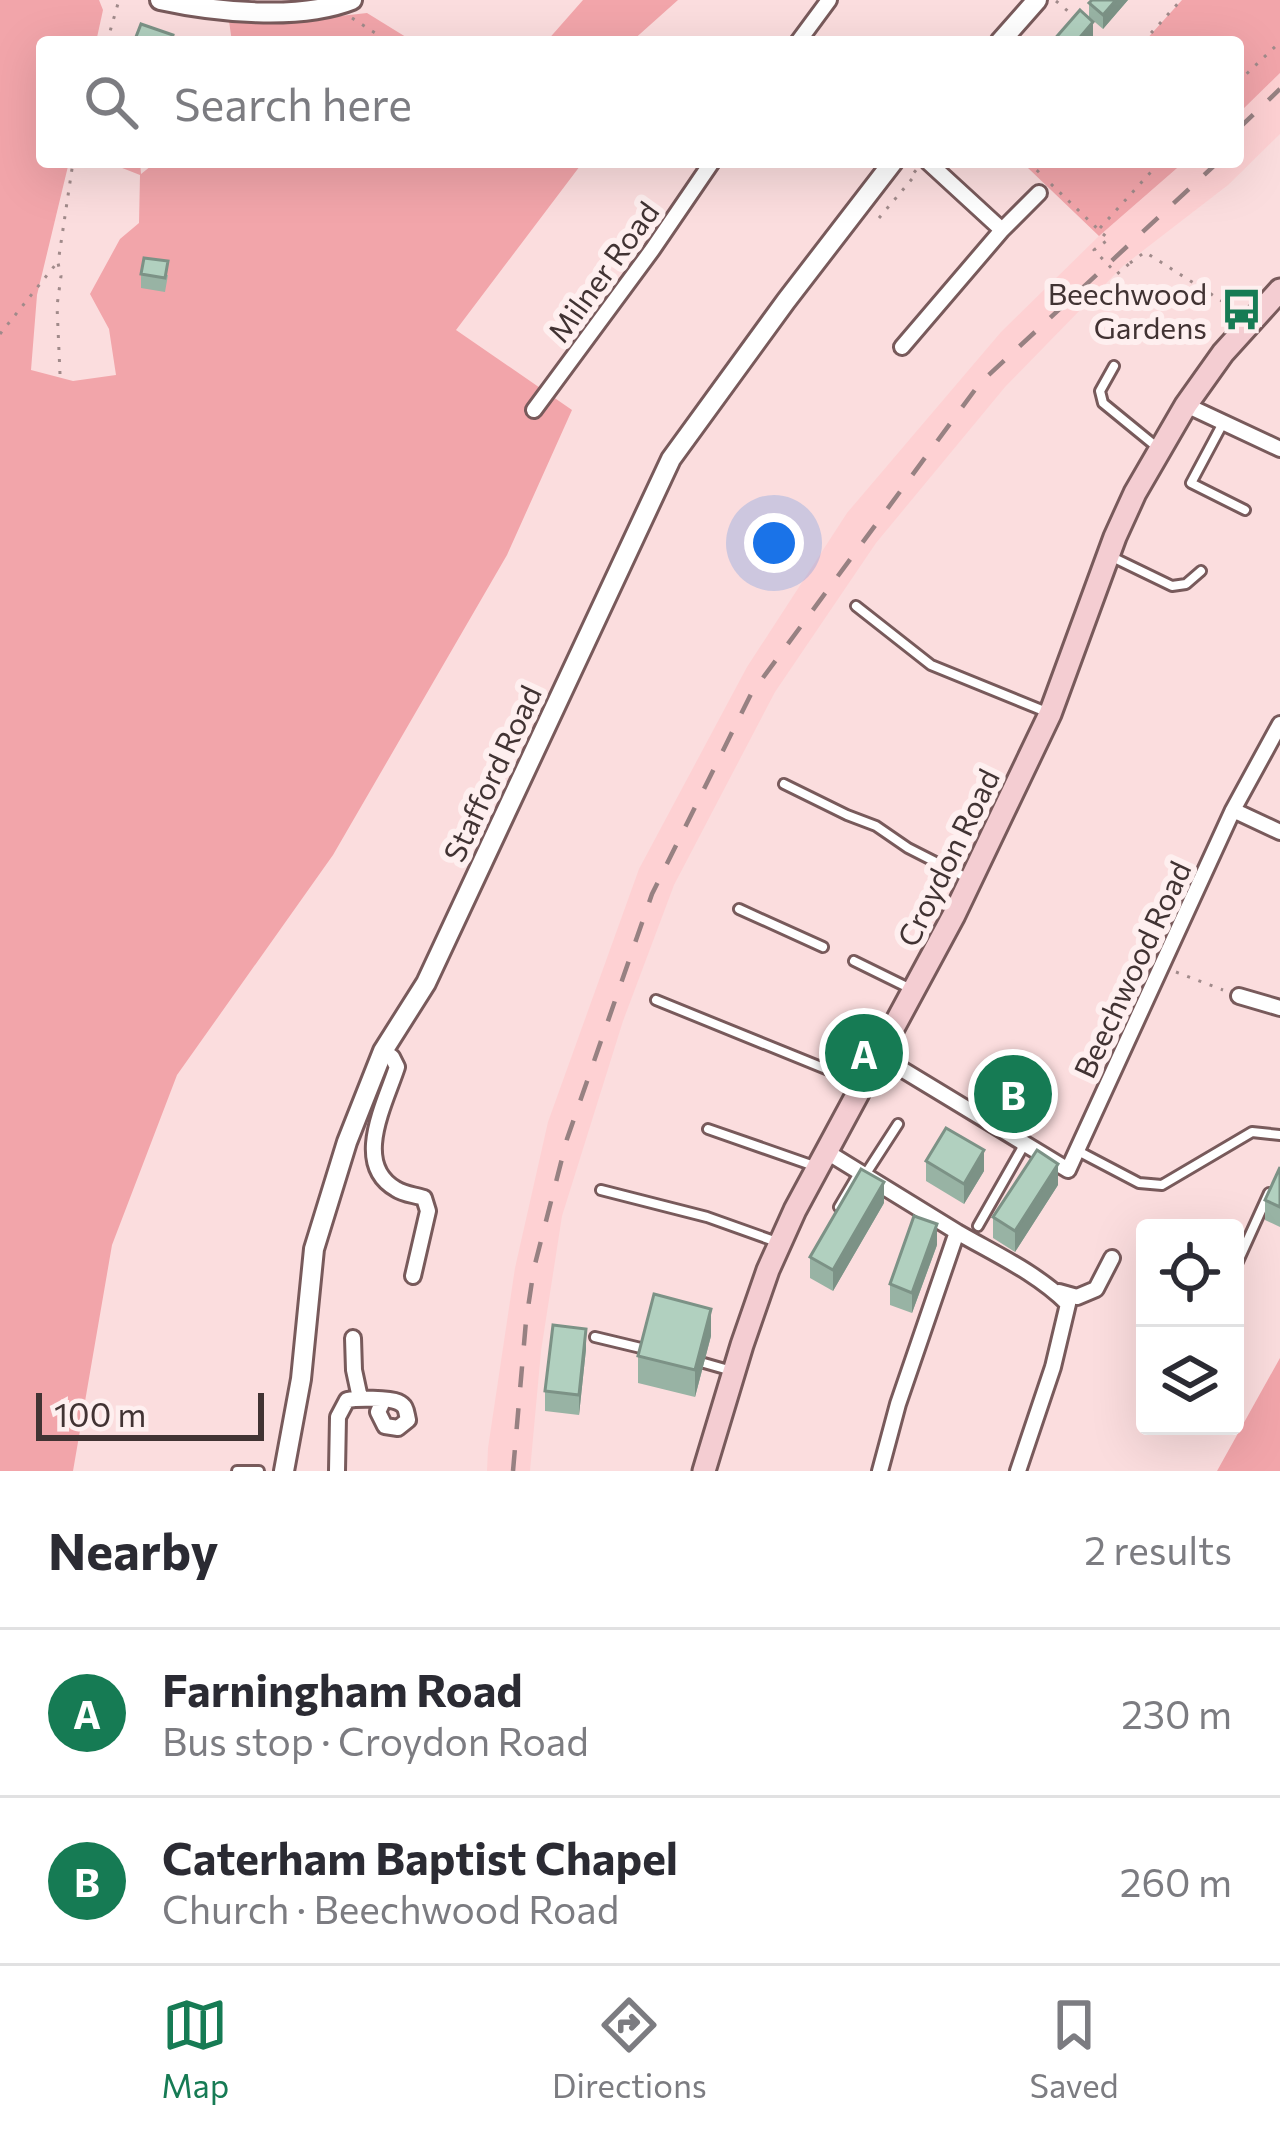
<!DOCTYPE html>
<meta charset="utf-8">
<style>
:root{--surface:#fff;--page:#f2f2f3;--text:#2b2b33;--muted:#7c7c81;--line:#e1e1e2;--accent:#167b54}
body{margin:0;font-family:Commissioner,sans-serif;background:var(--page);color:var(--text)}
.controls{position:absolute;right:36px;bottom:36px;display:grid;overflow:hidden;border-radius:12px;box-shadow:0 12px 48px #0002}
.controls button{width:108px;height:108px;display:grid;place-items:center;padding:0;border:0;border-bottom:3px solid var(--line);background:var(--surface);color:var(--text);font:60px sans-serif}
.scale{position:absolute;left:36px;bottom:30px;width:228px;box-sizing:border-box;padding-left:12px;border:6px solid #413333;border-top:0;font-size:33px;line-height:42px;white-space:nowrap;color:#413333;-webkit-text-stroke:9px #feefef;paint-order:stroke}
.you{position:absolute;left:774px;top:543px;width:42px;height:42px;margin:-30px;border:9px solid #fff;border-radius:50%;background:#1a73e8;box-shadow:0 0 0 18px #1a73e833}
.badge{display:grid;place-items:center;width:78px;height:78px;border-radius:50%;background:var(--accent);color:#fff;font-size:39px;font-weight:700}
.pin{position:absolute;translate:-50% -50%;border:6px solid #fff;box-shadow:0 3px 12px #0006}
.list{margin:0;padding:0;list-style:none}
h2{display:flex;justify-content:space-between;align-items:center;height:156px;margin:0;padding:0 48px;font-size:51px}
h2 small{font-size:39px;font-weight:400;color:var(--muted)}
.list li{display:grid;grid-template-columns:78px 1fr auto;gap:36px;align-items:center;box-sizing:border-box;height:168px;padding:0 48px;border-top:3px solid var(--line)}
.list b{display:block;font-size:45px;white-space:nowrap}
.list p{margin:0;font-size:39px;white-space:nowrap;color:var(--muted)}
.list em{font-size:39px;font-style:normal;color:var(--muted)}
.icon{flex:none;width:66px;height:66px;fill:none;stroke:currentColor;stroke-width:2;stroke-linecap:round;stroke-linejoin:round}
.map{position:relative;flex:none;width:1280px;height:1471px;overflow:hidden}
.search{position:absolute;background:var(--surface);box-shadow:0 12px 48px #0002;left:36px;right:36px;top:36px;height:132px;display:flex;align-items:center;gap:30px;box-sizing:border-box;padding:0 42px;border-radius:12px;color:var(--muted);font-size:45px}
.sheet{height:492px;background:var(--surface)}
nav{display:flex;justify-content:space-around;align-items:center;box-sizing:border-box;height:168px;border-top:3px solid var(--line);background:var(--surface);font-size:33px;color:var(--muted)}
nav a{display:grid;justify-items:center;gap:6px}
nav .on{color:var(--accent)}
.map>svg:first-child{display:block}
.built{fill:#fed1d3}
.green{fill:#f2a5aa}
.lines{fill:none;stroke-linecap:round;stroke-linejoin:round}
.service-casing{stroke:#785a5b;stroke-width:14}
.minor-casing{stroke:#785a5b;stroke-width:20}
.tertiary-casing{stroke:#785a5b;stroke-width:24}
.secondary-casing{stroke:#785a5b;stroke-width:27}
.path{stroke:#a08a8a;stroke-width:3;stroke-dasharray:3 9;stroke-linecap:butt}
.service{stroke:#fff;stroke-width:8}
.minor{stroke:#fff;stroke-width:14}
.tertiary{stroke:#fff;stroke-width:18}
.secondary{stroke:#f4cdd2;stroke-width:21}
.rail{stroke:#978182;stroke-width:4.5;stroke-dasharray:21 21;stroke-linecap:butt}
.path-bridge{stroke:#a08a8a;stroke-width:3;stroke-dasharray:3 9;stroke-linecap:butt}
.wall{fill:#98b3a4}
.shaded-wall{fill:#7c9286}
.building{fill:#b1d0bf;stroke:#7c9286;stroke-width:3}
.labels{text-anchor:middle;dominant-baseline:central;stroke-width:12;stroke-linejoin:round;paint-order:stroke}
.street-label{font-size:30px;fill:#413333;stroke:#feefef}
.poi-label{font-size:30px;fill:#413333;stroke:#feefef;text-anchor:end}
</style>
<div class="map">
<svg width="1280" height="1471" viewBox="0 0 1280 1471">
<rect width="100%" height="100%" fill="#fbddde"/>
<path class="built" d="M 1280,73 L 1280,134 L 1228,185 L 1123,266 L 1005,387 L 876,543 L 775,692 L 674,885 L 623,1021 L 562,1216 L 541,1351 L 530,1471 L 487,1471 L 488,1448 L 515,1268 L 548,1122 L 639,869 L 747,667 L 847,513 L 1001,332 L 1099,236 L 1184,162 L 1238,162 L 1238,114 Z"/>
<path class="green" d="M 0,0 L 99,0 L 103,10 L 96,42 L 42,42 L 42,162 L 69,162 L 37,295 L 31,370 L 73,381 L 116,375 L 109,329 L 90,294 L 120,239 L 139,223 L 140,175 L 107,162 L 140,162 L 141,174 L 156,162 L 583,162 L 456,330 L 572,410 L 507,555 L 333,855 L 177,1075 L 112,1245 L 73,1471 L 0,1471 Z
M 583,0 L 678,0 L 631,42 L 546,42 Z
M 1182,0 L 1280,0 L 1280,73 L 1238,114 L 1238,42 L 1144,42 Z
M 367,13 L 414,42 L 232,42 L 229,21 L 304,20 Z
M 1034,162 L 1184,162 L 1099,236 L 1028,168 Z
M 1280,1358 L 1280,1471 L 1217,1471 Z"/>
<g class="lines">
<defs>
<path id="service" d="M 1114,366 L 1100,391 L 1103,403 L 1158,448
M 1223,423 L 1191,483 L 1245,510
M 1110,556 L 1172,586 L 1186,584 L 1201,571
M 856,606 L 931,665 L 1049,713
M 784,784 L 847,815 L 876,826 L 908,848 L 969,879
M 739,909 L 823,947
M 854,961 L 913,990
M 656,1000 L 858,1082
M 708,1129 L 817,1167
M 1078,1151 L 1139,1183 L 1162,1185 L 1252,1132 L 1280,1135
M 865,1175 L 898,1124
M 601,1190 L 707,1217 L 777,1242
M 839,1207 L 859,1173
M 978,1226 L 1024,1145
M 1235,1268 L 1269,1193
M 595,1337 L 645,1349
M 704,1363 L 732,1371
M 237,1471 L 259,1471"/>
<path id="minor" d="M 798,42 L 829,0
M 928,162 L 1002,230 L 1039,193
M 902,347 L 1002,230
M 1186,405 L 1280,449
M 534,410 L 652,250 L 712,162
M 1233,810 L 1280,832
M 1239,996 L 1280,1008
M 383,1051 L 392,1057 L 397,1067 C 385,1104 352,1164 396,1189 C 403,1194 415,1195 424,1198 L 428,1211 L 413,1276
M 880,1056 L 1068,1170 L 1233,810 L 1280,724
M 827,1152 L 957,1232 L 898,1404 L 880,1471
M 957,1232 C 995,1254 1037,1273 1068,1304 L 1053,1367 L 1018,1471
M 1059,1292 L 1077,1297 L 1096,1289 L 1112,1258
M 353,1338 L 354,1370 L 360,1398
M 337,1471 L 338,1417 L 347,1400 C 357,1398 389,1398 398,1402 C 407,1406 406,1412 408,1420 L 398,1428 L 385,1426 L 378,1412 L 383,1401"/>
<path id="tertiary" d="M 160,0 C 215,12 299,21 352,0
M 1000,42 L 1037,0
M 284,1471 L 301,1379 L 314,1249 L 347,1142 L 383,1051 L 426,983 L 671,459 L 786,301 L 893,162"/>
<path id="secondary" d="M 704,1471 L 742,1345 L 768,1270 L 795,1210 L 954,915 L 1050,714 L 1115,537 L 1135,493 L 1186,405 L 1223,353 L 1280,290"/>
</defs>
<use href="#service" class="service-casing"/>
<use href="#minor" class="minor-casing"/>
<use href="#tertiary" class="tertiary-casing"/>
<use href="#secondary" class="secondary-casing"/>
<path class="path" d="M 1056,1 L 1076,18
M 352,18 L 389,42
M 107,42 L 119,0
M 1143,42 L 1181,0
M 1238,82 L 1280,42
M 1028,162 L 1044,177
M 1051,184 L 1103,234
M 879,218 L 917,173 L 910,167
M 1100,228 L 1160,162
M 1130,263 L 1145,252 L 1236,310
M 0,334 L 56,264
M 60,374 L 57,306 L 61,276 L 58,263 L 73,162
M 1176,972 L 1223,990"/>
<use href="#service" class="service"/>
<use href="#minor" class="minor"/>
<use href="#tertiary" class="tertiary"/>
<use href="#secondary" class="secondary"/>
<path class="rail" d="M 1238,129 L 1280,89
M 513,1471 L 526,1321 L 534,1268 L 567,1139 L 652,894 L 751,694 L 980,383 L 1218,162"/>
<path class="path-bridge" d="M 1103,234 L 1109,239 L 1094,250 L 1117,274 L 1130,263"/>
</g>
<path class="wall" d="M 1092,0 L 1128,0 L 1103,29 L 1089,17 L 1089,3 Z
M 141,274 L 168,275 L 165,292 L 141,288 Z
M 1032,1085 L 1016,1115 L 995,1104 L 995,1090 Z
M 926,1161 L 984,1171 L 964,1204 L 926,1181 Z
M 1280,1167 L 1280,1227 L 1265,1220 L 1265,1200 Z
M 1058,1185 L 1015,1252 L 993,1238 L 993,1217 Z
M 884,1203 L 833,1291 L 810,1278 L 810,1257 Z
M 937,1245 L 912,1313 L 890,1305 L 890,1284 Z
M 711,1336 L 695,1397 L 638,1383 L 638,1356 Z
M 586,1349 L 579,1415 L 545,1411 L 545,1391 Z"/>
<path class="shaded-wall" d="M 1116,0 L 1128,0 L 1103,29 L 1103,15 Z
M 1093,22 L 1093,36 L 1088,42 L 1076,42 Z
M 1032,1071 L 1032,1085 L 1016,1115 L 1016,1101 Z
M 984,1150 L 984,1171 L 964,1204 L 964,1184 Z
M 1058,1164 L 1058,1185 L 1015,1252 L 1015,1231 Z
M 884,1182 L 884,1203 L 833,1291 L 833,1270 Z
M 937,1224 L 937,1245 L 912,1313 L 912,1293 Z
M 711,1309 L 711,1336 L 695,1397 L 695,1370 Z
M 586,1329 L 586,1349 L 579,1415 L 579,1395 Z"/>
<path class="building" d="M 1092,0 L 1116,0 L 1103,15 L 1089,3 Z
M 1080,10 L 1093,22 L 1076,42 L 1052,42 Z
M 141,24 L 173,35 L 171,42 L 134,42 Z
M 144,258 L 168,261 L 165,278 L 141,274 Z
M 1011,1060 L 1032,1071 L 1016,1101 L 995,1090 Z
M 946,1128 L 984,1150 L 964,1184 L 926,1161 Z
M 1037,1150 L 1058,1164 L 1015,1231 L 993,1217 Z
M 1280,1167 L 1280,1207 L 1265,1200 Z
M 861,1169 L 884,1182 L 833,1270 L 810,1257 Z
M 914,1216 L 937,1224 L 912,1293 L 890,1284 Z
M 654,1294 L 711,1309 L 695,1370 L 638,1356 Z
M 553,1325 L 586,1329 L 579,1395 L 545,1391 Z"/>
<defs>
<symbol id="bus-bare" viewBox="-9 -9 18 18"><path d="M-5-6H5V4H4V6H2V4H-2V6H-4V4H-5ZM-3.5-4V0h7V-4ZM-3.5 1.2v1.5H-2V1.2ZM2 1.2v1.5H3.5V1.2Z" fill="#167b54" stroke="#feefef" stroke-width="2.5" paint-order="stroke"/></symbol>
</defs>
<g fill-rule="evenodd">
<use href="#bus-bare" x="1212" y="280" width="59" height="59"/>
</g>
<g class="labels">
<g class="street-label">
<text transform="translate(602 271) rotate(-54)">Milner Road</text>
<text transform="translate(491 773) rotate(-65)">Stafford Road</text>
<text transform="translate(947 857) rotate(-64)">Croydon Road</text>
<text transform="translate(1131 969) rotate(-65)">Beechwood Road</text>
</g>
<g class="poi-label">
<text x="1207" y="292">Beechwood<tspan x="1207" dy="34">Gardens</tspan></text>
</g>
</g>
</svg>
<div class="controls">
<button><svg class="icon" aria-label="locate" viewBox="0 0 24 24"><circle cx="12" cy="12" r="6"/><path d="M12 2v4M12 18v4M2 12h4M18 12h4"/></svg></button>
<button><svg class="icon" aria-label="layers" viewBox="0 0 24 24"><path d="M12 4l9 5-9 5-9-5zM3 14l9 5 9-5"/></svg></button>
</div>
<div class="scale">100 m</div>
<div class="you"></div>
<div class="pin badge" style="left:864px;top:1053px">A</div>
<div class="pin badge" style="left:1013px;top:1094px">B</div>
<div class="search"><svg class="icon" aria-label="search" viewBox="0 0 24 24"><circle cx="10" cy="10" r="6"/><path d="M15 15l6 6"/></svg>Search here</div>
</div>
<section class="sheet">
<h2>Nearby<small>2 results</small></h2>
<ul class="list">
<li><span class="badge">A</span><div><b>Farningham Road</b><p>Bus stop · Croydon Road</p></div><em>230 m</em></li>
<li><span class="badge">B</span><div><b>Caterham Baptist Chapel</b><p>Church · Beechwood Road</p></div><em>260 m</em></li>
</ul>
</section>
<nav>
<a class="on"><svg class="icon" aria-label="map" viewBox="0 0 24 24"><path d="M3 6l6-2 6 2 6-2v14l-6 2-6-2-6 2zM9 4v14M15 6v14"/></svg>Map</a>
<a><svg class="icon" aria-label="directions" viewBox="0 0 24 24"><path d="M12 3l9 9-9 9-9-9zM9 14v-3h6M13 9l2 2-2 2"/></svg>Directions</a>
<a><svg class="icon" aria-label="saved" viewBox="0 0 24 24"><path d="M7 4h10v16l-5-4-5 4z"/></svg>Saved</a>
</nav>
